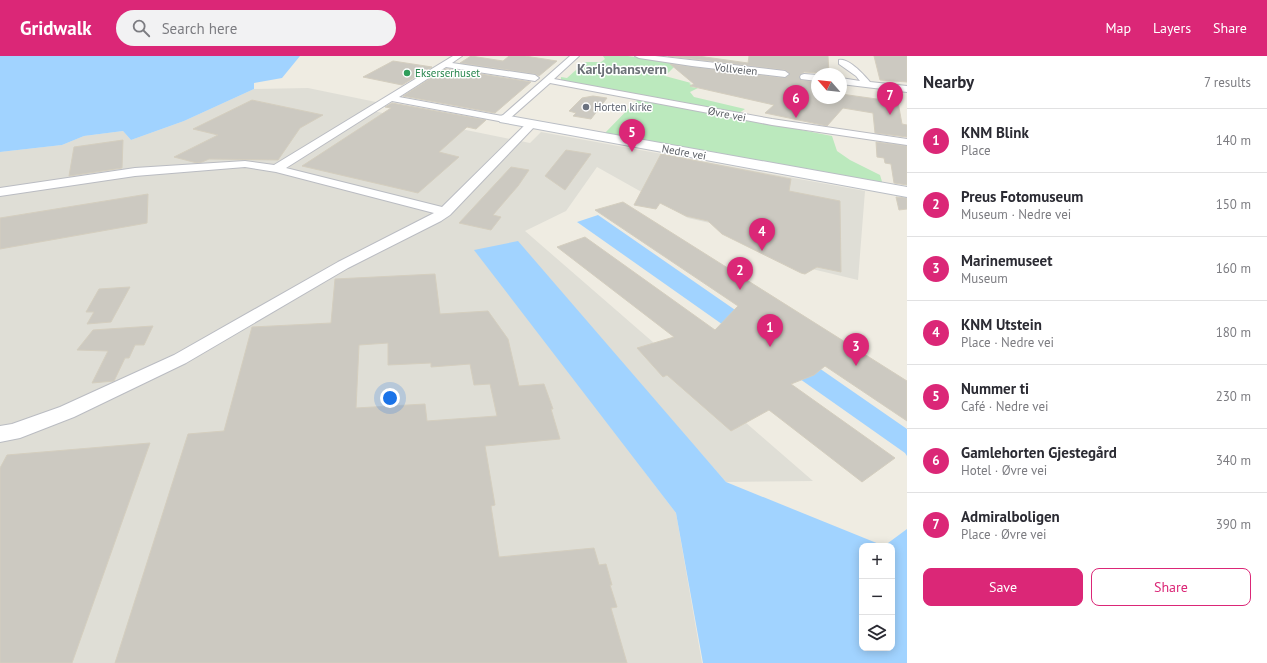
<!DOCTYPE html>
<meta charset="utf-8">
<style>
:root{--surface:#fff;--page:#f2f2f3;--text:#2b2b33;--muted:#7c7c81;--line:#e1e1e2;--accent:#db2777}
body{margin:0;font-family:"PT Sans",sans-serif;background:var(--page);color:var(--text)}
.controls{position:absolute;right:12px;bottom:12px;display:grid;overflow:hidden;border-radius:8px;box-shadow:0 2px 10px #0003}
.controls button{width:36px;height:36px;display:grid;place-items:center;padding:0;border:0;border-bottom:1px solid var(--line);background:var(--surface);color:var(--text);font:20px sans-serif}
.compass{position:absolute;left:811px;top:12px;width:36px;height:36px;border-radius:50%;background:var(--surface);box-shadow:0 2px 10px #0003;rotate:298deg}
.you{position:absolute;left:390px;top:342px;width:14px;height:14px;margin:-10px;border:3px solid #fff;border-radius:50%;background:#1a73e8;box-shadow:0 0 0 6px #1a73e833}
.badge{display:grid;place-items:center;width:26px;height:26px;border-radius:50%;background:var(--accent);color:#fff;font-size:13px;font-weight:700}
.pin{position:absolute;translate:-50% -33px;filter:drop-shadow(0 1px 2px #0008)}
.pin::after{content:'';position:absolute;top:21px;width:14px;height:12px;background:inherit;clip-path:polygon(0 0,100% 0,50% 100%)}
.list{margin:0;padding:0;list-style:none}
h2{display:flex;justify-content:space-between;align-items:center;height:52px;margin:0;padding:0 16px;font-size:17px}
h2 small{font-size:13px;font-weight:400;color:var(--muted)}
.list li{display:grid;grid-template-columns:26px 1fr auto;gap:12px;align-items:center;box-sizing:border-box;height:64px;padding:0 16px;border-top:1px solid var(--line)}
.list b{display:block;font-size:15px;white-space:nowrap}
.list p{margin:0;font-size:13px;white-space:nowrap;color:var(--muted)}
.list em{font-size:13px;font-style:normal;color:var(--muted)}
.actions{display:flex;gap:8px;padding:12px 16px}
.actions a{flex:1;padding:9px 0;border:1px solid var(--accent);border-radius:8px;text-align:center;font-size:14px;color:var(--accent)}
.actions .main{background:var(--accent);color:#fff}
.icon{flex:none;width:22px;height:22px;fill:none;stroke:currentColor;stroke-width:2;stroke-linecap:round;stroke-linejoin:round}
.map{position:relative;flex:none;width:907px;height:607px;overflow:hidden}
header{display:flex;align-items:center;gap:24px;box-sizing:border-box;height:56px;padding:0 20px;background:var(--accent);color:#fff}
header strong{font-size:19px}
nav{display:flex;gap:22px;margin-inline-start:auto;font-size:14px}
.search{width:280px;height:36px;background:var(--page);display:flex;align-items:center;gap:10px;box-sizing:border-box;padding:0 14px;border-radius:22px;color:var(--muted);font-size:15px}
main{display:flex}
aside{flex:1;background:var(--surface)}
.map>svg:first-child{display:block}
.industrial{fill:#dfded6}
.green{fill:#bbe9bd}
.water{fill:#a1d3ff;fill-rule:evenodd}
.building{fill:#ccc9c1;stroke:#d4cebf;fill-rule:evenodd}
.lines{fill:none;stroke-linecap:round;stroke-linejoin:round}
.minor-casing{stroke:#babcc2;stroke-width:2}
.secondary-casing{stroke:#babec5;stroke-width:2}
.minor{fill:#fff;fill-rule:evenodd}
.secondary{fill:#fff;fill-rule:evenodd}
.leisure-dot{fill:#2e9e5b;stroke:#fff;stroke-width:1.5}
.worship-dot{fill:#6b7280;stroke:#fff;stroke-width:1.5}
.labels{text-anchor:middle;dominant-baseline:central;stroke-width:3;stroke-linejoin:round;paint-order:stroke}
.far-street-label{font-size:11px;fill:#5a5e64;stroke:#fff}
.far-leisure-label{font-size:11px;fill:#27864d;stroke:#fff;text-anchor:start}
.far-worship-label{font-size:11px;fill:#5b616d;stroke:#fff;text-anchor:start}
.far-district-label{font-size:14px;font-weight:bold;fill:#6b7076;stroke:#fff}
</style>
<header>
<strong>Gridwalk</strong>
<div class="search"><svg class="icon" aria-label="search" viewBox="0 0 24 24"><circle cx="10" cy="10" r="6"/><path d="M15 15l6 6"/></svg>Search here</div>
<nav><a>Map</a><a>Layers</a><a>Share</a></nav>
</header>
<main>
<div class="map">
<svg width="907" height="607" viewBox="0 0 907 607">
<rect width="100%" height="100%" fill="#efece2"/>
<path class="industrial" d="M 308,32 L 376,46 L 368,54 L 530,87 L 541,76 L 865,135 L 858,224 L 812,213 L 809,190 L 688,162 L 597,111 L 566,155 L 525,175 L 813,425 L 726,426 L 698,394 L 641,411 L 676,457 L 702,607 L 0,607 L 0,96 L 62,89 L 84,80 L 123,75 L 131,84 L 184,65 L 254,33 Z"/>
<path class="green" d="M 603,0 L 628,0 L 677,8 L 665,20 L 691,27 L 689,28 L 693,29 L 691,31 L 698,32 L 690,36 L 694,41 L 745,53 L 739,57 L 561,25 L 561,21 L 567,22 L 585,6 L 601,6 L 605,3 Z
M 639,42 L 832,80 L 837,95 L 850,104 L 880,119 L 883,129 L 605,77 Z"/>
<path class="water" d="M 0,0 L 300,0 L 282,22 L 254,27 L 254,33 L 184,65 L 131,84 L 123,75 L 84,80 L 62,89 L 0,96 Z
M 598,159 L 907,373 L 907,400 L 905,397 L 577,166 Z
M 518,185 L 726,426 L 884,490 L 907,473 L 907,607 L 703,607 L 676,457 L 474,194 ZM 862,490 L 892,490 L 892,592 L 862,592 Z"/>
<path class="building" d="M 471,0 L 503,5 L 509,0 L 525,0 L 557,5 L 539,20 L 535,18 L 460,7 Z
M 668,0 L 698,0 L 748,7 L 749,0 L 828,0 L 829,18 L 804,16 L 799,20 L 801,24 L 817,26 L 817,42 L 841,42 L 841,38 L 898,46 L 902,68 L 907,69 L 907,81 L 875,77 L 873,57 L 843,52 L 827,70 L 765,57 L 774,49 L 690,30 L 694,28 L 670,8 L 785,22 L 790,18 L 785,14 Z
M 874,0 L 907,0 L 907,26 L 880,24 Z
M 393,5 L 432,11 L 402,29 L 363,21 Z
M 445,13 L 450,13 L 531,26 L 495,57 L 403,40 Z
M 593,40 L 607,42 L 591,63 L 573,60 L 576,57 L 569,55 L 582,42 Z
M 252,44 L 323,59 L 300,72 L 278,104 L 209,103 L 202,106 L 197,107 L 174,101 L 218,79 L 193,73 Z
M 392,47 L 486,64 L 476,73 L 467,71 L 439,96 L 459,101 L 418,137 L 302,110 L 391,52 L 385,51 Z
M 123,84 L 122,112 L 69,120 L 74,91 Z
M 876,86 L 907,90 L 907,129 L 894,127 L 891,108 L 885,107 L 884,102 L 877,101 Z
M 566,94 L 591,98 L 565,134 L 545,120 Z
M 661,98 L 791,123 L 789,135 L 840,145 L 841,216 L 817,211 L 805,218 L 801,217 L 722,178 L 708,165 L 686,160 L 660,147 L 656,153 L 634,149 Z
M 511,111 L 529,114 L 518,130 L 493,159 L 501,161 L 491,174 L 459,167 Z
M 148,138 L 147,167 L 0,193 L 0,162 Z
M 896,141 L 907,142 L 907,153 L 899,154 Z
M 623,146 L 907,325 L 907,365 L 825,310 L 814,319 L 791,328 L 895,402 L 862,426 L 769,354 L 731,375 L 667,319 L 663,321 L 637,292 L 674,281 L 557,191 L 585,181 L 715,274 L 738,250 L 595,154 Z
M 435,218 L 440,258 L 488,255 L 508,283 L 519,330 L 544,328 L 553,353 L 551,353 L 560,383 L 485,390 L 495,449 L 491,450 L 499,501 L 594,492 L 599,509 L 606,508 L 612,529 L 610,529 L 617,551 L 611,552 L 627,607 L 115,607 L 188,378 L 224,375 L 252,271 L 331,267 L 335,223 ZM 388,287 L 388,309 L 431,307 L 431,311 L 470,308 L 474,329 L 490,328 L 497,360 L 427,365 L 425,348 L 356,352 L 359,289 Z
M 130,231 L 111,266 L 87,268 L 94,256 L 86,256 L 99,233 Z
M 153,270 L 144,289 L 135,289 L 129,302 L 125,302 L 114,325 L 92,327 L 108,295 L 77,294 L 93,274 Z
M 150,387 L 72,607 L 0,607 L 0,412 L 7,399 Z"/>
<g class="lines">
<defs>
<path id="minor" d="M 453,0 L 462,0 L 452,7 L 535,19 L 539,22 L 535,25 L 446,11 L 399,41 L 502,60 L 570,0 L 579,0 L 554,23 L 772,63 L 907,83 L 907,89 L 772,69 L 550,27 L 507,65 L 504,66 L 392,45 L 286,112 L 442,151 L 528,66 L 536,66 L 537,68 L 450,159 L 441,165 L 348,212 L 186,307 L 74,361 L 20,382 L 0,386 L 0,370 L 12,368 L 60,351 L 174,299 L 338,206 L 434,157 L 276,116 L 245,111 L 135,120 L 0,140 L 0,132 L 135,112 L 245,105 L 274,109 Z
M 635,0 L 655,0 L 785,15 L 789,18 L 785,21 L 692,10 L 639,2 Z
M 839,4 C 849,2 864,19 870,26 L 907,30 L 907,36 L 841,28 L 841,22 L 860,25 L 856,20 L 839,8 Z
M 804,18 L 817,19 L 817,25 L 801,23 L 800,21 L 801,19 Z"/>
<path id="secondary" d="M 504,59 L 907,131 L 907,141 L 500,66 L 498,63 L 500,60 Z"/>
</defs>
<use href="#minor" class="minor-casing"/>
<use href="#secondary" class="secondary-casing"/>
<use href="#minor" class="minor"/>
<use href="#secondary" class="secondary"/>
</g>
<circle class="leisure-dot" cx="407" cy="17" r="4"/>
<circle class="worship-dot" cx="586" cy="51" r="4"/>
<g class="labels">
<g class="far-street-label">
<text transform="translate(736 13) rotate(6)">Vollveien</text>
<text transform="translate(727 58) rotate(11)">Øvre vei</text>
<text transform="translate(684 96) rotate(10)">Nedre vei</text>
</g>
<g class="far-leisure-label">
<text x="415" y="17">Ekserserhuset</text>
</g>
<g class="far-worship-label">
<text x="594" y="51">Horten kirke</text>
</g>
<g class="far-district-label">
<text x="622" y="13">Karljohansvern</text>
</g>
</g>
</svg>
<div class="controls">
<button>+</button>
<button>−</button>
<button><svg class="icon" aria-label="layers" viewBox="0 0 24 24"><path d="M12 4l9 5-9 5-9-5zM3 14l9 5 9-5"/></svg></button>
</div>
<svg class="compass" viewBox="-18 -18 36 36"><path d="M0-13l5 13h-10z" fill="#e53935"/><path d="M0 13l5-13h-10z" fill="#7c7c81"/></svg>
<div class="you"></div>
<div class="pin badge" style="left:770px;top:291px">1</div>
<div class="pin badge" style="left:740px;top:234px">2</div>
<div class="pin badge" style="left:856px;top:310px">3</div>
<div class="pin badge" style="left:762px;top:195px">4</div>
<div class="pin badge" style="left:632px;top:96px">5</div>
<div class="pin badge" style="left:796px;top:62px">6</div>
<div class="pin badge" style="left:890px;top:59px">7</div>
</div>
<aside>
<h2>Nearby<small>7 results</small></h2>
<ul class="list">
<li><span class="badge">1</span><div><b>KNM Blink</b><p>Place</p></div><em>140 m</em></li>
<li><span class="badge">2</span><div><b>Preus Fotomuseum</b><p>Museum · Nedre vei</p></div><em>150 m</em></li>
<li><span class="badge">3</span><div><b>Marinemuseet</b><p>Museum</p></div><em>160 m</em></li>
<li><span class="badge">4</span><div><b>KNM Utstein</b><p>Place · Nedre vei</p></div><em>180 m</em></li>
<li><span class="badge">5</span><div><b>Nummer ti</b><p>Café · Nedre vei</p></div><em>230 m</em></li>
<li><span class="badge">6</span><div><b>Gamlehorten Gjestegård</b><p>Hotel · Øvre vei</p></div><em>340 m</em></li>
<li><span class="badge">7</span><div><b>Admiralboligen</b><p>Place · Øvre vei</p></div><em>390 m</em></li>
</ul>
<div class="actions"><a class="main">Save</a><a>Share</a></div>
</aside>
</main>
